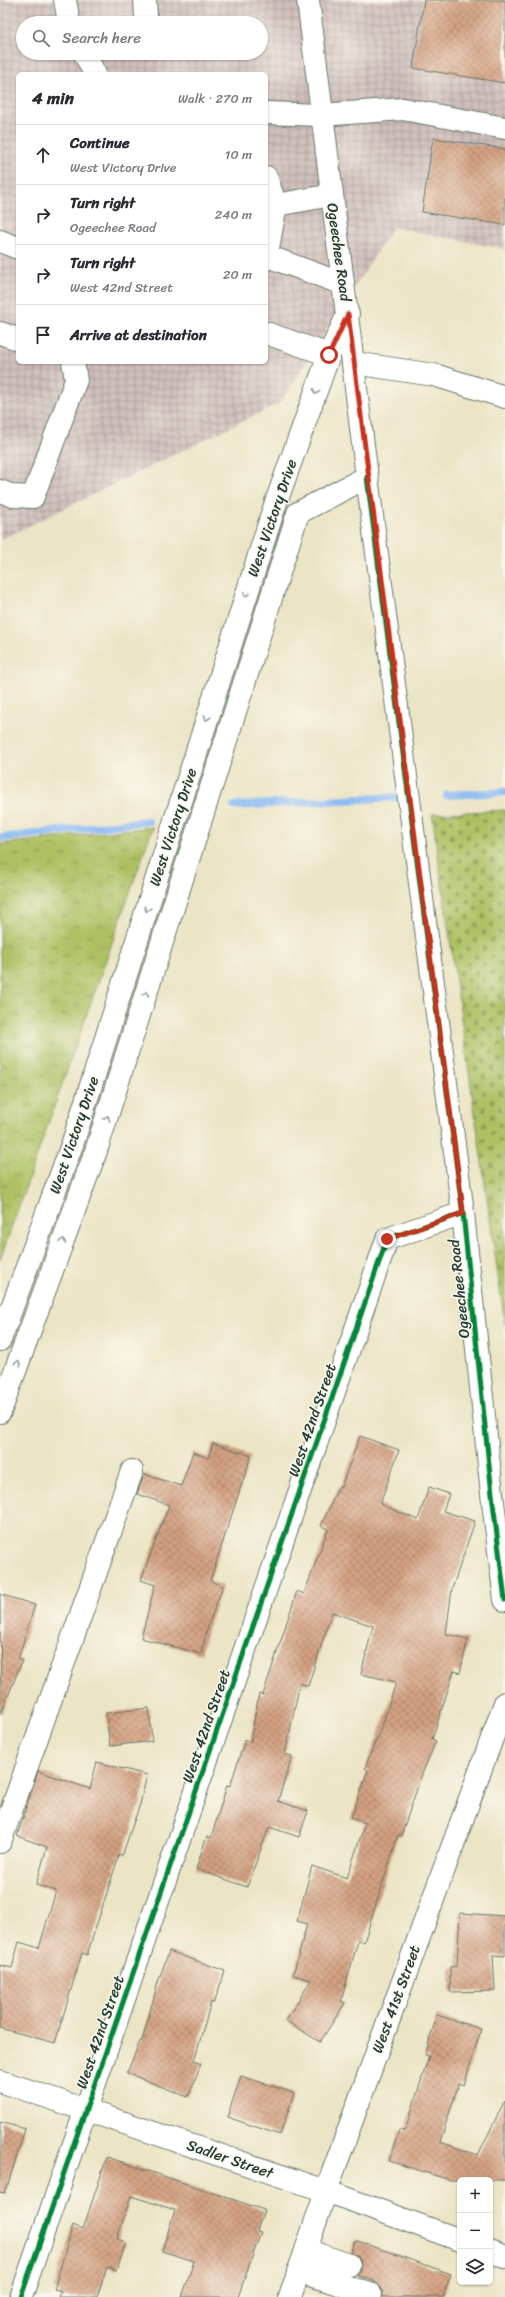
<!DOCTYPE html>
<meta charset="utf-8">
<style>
:root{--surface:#fff;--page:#f2f2f3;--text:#2b2b33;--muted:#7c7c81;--line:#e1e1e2}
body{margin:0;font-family:Sriracha,sans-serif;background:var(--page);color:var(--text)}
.controls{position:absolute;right:12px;bottom:12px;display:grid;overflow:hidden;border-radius:6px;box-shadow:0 1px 3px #0004}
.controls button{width:36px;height:36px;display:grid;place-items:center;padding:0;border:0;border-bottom:1px solid var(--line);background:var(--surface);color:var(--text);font:20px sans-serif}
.stop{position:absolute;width:12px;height:12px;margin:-9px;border:3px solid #c8321e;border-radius:50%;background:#fff}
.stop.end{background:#c8321e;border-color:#fff;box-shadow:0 1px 4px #0008}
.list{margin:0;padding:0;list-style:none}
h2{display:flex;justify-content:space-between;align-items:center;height:52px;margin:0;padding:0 16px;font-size:17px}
h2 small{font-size:13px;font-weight:400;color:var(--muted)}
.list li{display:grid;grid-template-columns:26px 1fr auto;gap:12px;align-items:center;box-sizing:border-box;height:60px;padding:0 16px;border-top:1px solid var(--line)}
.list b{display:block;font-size:15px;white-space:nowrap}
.list p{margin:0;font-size:13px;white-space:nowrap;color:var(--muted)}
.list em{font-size:13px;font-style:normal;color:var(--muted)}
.icon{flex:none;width:22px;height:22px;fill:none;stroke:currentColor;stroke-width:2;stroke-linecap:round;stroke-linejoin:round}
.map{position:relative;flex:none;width:505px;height:2297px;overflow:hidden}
.search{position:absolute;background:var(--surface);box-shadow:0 1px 3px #0004;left:16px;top:16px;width:252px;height:44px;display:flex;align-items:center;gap:10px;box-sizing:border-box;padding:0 14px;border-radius:22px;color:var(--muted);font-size:15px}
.panel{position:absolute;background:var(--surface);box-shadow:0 1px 3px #0004;left:16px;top:72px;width:252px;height:292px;border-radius:6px}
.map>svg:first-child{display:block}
.industrial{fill:url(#industrial-grid);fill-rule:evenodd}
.grass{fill:url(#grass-tufts);stroke:#667f4c}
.cemetery{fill:url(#cemetery-stones);stroke:#667f4c}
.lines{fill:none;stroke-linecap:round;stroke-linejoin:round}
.stream{stroke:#87b8f3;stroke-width:8}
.building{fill:url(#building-cross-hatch)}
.minor-casing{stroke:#667767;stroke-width:24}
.major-casing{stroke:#667767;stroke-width:24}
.minor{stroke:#fff;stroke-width:22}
.major{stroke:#fff;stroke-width:22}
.cycleway-casing{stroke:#fbf7ec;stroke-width:8}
.cycleway{stroke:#00873e;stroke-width:5}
.oneway{stroke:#8f9e9a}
.route{stroke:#c8321e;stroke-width:5}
.labels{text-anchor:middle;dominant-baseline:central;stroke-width:3;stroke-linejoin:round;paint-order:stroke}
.street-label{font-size:15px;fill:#1f3d34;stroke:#fbf7ec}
</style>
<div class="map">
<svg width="505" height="2297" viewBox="0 0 505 2297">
<defs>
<pattern id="industrial-grid" width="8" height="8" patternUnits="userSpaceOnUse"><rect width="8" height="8" fill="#d0c0bc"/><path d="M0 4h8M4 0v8" fill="none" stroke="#a89d9a"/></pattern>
<pattern id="grass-tufts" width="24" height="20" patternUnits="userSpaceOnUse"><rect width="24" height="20" fill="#adc164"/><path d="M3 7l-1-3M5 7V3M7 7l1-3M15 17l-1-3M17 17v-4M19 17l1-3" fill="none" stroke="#8c9e53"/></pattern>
<pattern id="cemetery-stones" width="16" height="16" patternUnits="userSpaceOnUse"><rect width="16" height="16" fill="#adc164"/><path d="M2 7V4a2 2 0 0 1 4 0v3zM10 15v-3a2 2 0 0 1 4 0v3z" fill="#8c9e53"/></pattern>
<pattern id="building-cross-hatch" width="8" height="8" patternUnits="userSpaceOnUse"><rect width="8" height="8" fill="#d4a081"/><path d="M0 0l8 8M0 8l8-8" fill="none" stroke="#ab846a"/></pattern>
</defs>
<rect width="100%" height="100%" fill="#fbf7ec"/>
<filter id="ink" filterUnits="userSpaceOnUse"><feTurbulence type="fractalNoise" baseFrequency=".025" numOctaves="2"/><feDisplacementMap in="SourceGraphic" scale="8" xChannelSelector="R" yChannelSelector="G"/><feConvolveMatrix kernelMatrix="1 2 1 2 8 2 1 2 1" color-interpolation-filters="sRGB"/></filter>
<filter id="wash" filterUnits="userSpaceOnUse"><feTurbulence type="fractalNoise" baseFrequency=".012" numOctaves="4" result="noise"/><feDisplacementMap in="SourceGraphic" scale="16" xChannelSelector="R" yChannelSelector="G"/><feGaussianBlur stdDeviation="0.9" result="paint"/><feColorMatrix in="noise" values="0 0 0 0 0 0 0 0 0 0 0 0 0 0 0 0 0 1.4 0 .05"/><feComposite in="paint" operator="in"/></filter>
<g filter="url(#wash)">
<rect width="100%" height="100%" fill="#ebe4c5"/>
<path class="industrial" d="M 0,0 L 505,0 L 505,249 L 393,227 L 280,403 L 0,540 ZM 23,23 L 261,23 L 261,53 L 23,53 ZM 18,74 L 266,74 L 266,362 L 18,362 Z"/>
<path class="grass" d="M 153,827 L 0,1260 L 0,844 Z"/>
<path class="cemetery" d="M 505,810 L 505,1324 L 432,814 Z"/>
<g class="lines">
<path class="stream" d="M 447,795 L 505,792
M 234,806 L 397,797
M 0,838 L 148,821"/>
</g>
<g id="blocks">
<path class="building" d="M 424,0 L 505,0 L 505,83 L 413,68 Z
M 433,138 L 505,149 L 505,225 L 422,212 Z
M 360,1436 L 399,1450 L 380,1504 L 418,1520 L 429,1487 L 449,1494 L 443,1511 L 475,1521 L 452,1589 L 446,1634 L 468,1639 L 460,1673 L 454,1671 L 432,1739 L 436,1741 L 422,1774 L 401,1836 L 398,1835 L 364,1942 L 358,1941 L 341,2001 L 345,2003 L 320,2042 L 286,2021 L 311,1980 L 293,1975 L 307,1924 L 297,1921 L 312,1866 L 347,1878 L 365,1823 L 351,1818 L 368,1770 L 365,1768 L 384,1720 L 396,1682 L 361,1674 L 373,1626 L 332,1612 L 308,1686 L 300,1683 L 285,1754 L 292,1756 L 278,1801 L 308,1811 L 299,1837 L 269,1827 L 247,1887 L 196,1869 L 207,1836 L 211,1838 L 227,1785 L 230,1786 L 245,1740 L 250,1742 L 259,1694 L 263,1695 L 297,1591 L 304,1594 L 328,1529 L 321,1526 L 339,1486 L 341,1487 Z
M 213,1443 L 251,1456 L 210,1581 L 223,1586 L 208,1626 L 201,1654 L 141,1638 L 155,1585 L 141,1580 L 169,1505 L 137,1494 L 144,1474 L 181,1486 L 193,1452 L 208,1458 Z
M 0,1594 L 35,1605 L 18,1659 L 22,1661 L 1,1714 Z
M 149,1708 L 152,1741 L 110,1746 L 106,1713 Z
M 97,1762 L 147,1775 L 140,1804 L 122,1856 L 119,1855 L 87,1955 L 82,1953 L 55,2043 L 0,2028 L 0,1965 L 12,1968 L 19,1942 L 39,1948 L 56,1891 L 36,1885 L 47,1847 L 17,1836 L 38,1771 L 90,1789 Z
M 460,1913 L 505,1916 L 505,1956 L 493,1955 L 495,1991 L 450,1992 L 450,1967 L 457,1966 Z
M 169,1951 L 225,1971 L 214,2003 L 211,2002 L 194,2061 L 201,2064 L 188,2097 L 127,2073 L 140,2041 L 142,2041 L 158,1982 Z
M 437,2015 L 481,2029 L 464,2085 L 459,2083 L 440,2142 L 478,2155 L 505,2100 L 505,2180 L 450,2180 L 389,2161 L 399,2130 L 405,2131 L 429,2056 L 425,2055 Z
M 241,2076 L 294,2093 L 280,2135 L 227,2117 Z
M 0,2122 L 25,2129 L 5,2194 L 0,2193 Z
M 107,2157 L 264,2210 L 257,2231 L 261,2232 L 238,2297 L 182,2297 L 194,2261 L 162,2251 L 175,2210 L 131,2196 L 117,2239 L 126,2242 L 117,2270 L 107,2267 L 97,2297 L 59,2297 L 61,2292 L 54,2290 L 73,2225 L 83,2229 Z
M 355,2240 L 451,2274 L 443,2297 L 382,2297 L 382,2291 L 374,2281 L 357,2275 L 361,2269 L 361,2263 L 358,2257 L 351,2252 Z"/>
</g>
</g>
<g filter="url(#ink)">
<use href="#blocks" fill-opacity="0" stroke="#667767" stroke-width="1"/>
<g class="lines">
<defs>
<path id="minor" d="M 65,0 L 69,23
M 145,0 L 146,17
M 84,53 L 95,74
M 266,113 L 321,115 L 403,109 L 505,128
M 266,177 L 276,205 L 266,259
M 276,205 L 332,195
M 0,241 L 18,248
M 267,256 L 343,284
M 0,333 L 18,339
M 266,333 L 329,355
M 354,363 L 434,375 L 505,397
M 367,477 L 463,1213 L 492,1494 L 505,1600
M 0,491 L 13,496 L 33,497 L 76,380 L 73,362
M 0,1842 L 132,1471
M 0,2081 L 326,2191 L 460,2240
M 306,2250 L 349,2265
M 490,2251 L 505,2257
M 298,2271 L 370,2294
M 21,2297 L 387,1239 L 463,1213
M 290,2297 L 326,2191 L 505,1703"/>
<path id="major" d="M 0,1340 L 73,1142 L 275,505 L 329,355 L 348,314
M 0,1412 L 96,1151 L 298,513 L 367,477 L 308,0"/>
</defs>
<use href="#minor" class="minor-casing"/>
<use href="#major" class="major-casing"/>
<use href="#minor" class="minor"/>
<use href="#major" class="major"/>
<defs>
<path id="cycleway" d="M 367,477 L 463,1213 L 492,1494 L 505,1600
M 21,2297 L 387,1239 L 463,1213"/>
</defs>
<use href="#cycleway" class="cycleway-casing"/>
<use href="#cycleway" class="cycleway"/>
</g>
<defs><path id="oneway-chevron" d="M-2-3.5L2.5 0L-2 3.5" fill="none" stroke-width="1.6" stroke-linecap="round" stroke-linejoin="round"/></defs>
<g class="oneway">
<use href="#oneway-chevron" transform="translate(316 392) rotate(110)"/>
<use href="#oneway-chevron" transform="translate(246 594) rotate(108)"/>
<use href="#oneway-chevron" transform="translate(207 718) rotate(108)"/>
<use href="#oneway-chevron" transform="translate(147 909) rotate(108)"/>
<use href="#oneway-chevron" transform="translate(146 994) rotate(-72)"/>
<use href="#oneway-chevron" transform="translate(107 1118) rotate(-72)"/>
<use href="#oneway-chevron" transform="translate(63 1241) rotate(-70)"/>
<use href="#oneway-chevron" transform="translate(18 1363) rotate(-70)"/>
</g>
</g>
<g class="lines" filter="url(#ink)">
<path class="route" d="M 329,355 L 348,314 L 463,1213 L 387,1239"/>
</g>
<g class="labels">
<g class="street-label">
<text transform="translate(339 252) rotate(82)">Ogeechee Road</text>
<text transform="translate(272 518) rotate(-71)">West Victory Drive</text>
<text transform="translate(173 827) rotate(-72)">West Victory Drive</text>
<text transform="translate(74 1135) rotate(-71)">West Victory Drive</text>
<text transform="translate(459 1289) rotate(-96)">Ogeechee Road</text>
<text transform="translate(312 1420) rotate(-71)">West 42nd Street</text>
<text transform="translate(206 1726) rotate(-71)">West 42nd Street</text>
<text transform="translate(396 1999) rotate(-70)">West 41st Street</text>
<text transform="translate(100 2032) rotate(-71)">West 42nd Street</text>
<text transform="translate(230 2159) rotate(19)">Sadler Street</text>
</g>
</g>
</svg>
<div class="controls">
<button>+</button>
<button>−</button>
<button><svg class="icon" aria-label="layers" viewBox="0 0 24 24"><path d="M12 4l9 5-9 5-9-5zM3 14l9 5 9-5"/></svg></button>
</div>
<div class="stop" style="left:329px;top:355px"></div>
<div class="stop end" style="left:387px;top:1239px"></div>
<div class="search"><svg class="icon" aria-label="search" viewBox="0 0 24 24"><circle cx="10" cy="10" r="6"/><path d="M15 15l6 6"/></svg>Search here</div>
<section class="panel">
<h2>4 min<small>Walk · 270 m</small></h2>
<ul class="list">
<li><svg class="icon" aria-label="ahead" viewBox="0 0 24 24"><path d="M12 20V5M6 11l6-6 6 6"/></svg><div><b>Continue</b><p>West Victory Drive</p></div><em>10 m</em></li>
<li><svg class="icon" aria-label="right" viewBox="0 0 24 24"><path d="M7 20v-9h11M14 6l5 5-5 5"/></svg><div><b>Turn right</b><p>Ogeechee Road</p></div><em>240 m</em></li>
<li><svg class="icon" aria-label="right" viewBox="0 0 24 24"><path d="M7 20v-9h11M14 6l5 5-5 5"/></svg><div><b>Turn right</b><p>West 42nd Street</p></div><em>20 m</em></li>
<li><svg class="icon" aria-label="arrive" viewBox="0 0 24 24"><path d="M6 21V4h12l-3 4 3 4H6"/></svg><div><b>Arrive at destination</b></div></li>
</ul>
</section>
</div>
